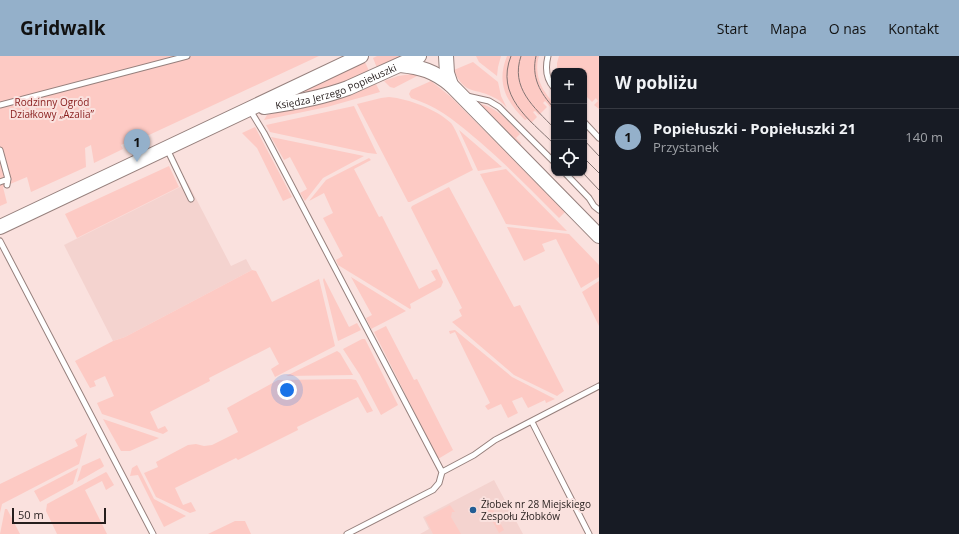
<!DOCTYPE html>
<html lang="pl">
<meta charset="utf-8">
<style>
:root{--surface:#171b24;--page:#242831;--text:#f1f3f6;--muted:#9ea1a6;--line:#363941;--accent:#94b0ca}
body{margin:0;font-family:"Open Sans",sans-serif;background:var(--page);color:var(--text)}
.controls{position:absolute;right:12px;top:12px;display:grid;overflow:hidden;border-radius:8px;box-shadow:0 1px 3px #0004}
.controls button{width:36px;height:36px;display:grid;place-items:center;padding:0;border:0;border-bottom:1px solid var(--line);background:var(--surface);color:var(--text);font:20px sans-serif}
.scale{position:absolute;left:12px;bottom:10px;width:94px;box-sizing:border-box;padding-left:4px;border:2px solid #261e1d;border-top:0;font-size:11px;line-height:14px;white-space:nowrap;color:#261e1d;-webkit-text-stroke:3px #fae1de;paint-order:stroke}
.you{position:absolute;left:287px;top:334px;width:14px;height:14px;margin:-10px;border:3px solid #fff;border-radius:50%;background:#1a73e8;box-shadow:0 0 0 6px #1a73e833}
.badge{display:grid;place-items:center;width:26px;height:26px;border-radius:50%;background:var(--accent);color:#111;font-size:13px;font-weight:700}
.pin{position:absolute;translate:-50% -33px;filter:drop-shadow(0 1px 2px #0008)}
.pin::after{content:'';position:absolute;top:21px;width:14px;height:12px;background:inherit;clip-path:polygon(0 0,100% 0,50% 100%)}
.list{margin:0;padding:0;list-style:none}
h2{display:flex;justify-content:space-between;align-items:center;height:52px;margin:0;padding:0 16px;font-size:17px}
h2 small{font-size:13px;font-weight:400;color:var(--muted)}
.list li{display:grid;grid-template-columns:26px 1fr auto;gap:12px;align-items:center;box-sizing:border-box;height:56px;padding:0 16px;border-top:1px solid var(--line)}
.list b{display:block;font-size:15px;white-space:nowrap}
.list p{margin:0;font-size:13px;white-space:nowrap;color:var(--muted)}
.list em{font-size:13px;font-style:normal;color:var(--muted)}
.icon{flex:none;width:22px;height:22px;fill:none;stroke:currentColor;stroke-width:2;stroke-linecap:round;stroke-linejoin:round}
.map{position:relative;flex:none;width:599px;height:478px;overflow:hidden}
header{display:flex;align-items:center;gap:24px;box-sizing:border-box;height:56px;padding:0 20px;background:var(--accent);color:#111}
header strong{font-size:19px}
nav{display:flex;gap:22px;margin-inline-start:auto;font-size:14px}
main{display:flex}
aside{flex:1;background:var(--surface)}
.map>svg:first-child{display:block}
.built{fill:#f4d3cf}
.green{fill:#fdcac4}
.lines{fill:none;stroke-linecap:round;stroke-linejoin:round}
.lane-casing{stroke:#96807d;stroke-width:7}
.secondary-casing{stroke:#96807d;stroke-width:16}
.lane{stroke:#fff;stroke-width:5}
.secondary{stroke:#fff;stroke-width:14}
.tram{stroke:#847473;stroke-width:1}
.poi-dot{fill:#235d94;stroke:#fae1de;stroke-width:1.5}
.labels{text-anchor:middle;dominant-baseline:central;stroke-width:4;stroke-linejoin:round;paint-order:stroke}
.street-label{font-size:10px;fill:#261e1d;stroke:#fae1de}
.park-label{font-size:10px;fill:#881c1c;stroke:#fae1de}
.poi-label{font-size:10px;fill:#261e1d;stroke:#fae1de;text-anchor:start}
</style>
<header>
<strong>Gridwalk</strong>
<nav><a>Start</a><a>Mapa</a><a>O nas</a><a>Kontakt</a></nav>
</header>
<main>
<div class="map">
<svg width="599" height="478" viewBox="0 0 599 478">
<rect width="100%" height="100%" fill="#fae1de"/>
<path class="built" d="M 188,127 L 231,210 L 246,203 L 252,214 L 125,281 L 113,285 L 64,189 Z
M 494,424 L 523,478 L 420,478 L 429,473 L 423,461 Z"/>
<path class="green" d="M 0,0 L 319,0 L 136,85 L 135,82 L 121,89 L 123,93 L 94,107 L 91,89 L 85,92 L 86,111 L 31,136 L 27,121 L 3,131 L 7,147 L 0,150 Z
M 377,0 L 403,0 L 377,12 L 373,2 Z
M 476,0 L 501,0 L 498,11 L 497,20 L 479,6 Z
M 507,0 L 539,0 C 535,12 538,26 545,36 C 550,44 554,46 554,55 L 545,45 L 543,47 L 547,51 L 539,59 L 535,55 L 533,56 L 537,61 L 531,67 L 527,63 L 525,64 C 506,45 496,27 507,0 Z
M 559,0 L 599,0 L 599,53 L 594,49 L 598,45 L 596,42 L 592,46 L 587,41 L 584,44 L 584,15 L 557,15 L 557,7 Z
M 365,6 L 369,15 C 357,21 314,41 302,35 Z
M 473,6 L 498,26 L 501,40 L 507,52 C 504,49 500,44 495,42 C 476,31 464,40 454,14 Z
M 412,18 L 419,19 L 394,32 L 390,31 L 384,25 L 398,20 Z
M 431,25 L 451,41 L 565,156 L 559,162 C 533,136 508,110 480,86 C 456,66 441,52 411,42 L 409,38 L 411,34 Z
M 376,28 L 380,36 L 327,51 L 264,64 L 267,59 L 270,58 L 325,47 L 351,39 Z
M 389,41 C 409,43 436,53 451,67 C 456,73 469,105 473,114 L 410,146 L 408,146 L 357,48 L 381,42 Z
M 480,48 C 497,51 509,66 520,78 L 516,82 L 521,87 L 520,88 Z
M 354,50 L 377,98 L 368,97 L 270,76 L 266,69 Z
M 255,71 L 292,141 L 283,145 L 257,92 L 242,77 Z
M 459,74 L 502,111 L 478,115 Z
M 271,81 L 364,100 L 323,122 L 305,145 L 300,137 L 307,133 L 290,101 L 284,104 Z
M 369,102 L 371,104 L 354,113 L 379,161 L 382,160 L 419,233 L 436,224 L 431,215 L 437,213 L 443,226 L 441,231 L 410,248 L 411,252 L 410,253 L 338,209 L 336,204 L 343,200 L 323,162 L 333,157 L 324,137 L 309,145 L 326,124 Z
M 169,110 L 179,131 L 77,182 L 65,158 Z
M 506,113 L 567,175 L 506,168 L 480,118 Z
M 449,131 L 514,251 L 520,249 L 564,335 L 557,340 L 514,319 L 452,266 L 462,260 L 459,254 L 462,252 L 411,152 L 412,150 Z
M 507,171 L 569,178 L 599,209 L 599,221 L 581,232 L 556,183 L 542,188 L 545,195 L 524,205 Z
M 252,214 L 256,215 L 272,246 L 319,223 L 335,290 L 275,321 L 271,313 L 279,308 L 270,291 L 209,322 L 210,325 L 150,356 L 158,373 L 165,370 L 168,375 L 163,378 L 102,358 L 97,347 L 114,340 L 105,320 L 94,325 L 96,330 L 90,332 L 75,305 L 113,285 L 125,281 Z
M 351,221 L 406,255 L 371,273 L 366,262 L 372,259 Z
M 324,222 L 349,271 L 357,267 L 361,274 L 338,285 L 323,224 Z
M 599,225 L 599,270 L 582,236 Z
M 386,270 L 414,324 L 417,323 L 453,394 L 438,403 L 374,276 Z
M 455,274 L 512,321 L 555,343 L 546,347 L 545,344 L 528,352 L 522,341 L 512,345 L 518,357 L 508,362 L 501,348 L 488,354 L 485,350 L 490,347 L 455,276 L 450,278 L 449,275 Z
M 362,283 L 365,283 L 398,349 L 381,359 L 360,319 L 343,293 Z
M 337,295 L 340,297 L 353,319 L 286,320 Z
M 351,323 L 356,324 L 373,355 L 367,357 L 358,341 L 297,371 L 298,374 L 238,404 L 236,402 L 175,432 L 183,449 L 191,446 L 196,455 L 190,457 L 156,441 L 144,417 L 158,411 L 156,406 L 188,389 L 196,388 L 204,390 L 212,389 L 238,376 L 227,352 L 278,324 Z
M 103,363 L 159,382 L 130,395 L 121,395 Z
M 87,377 L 79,408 L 2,448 L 0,457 L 0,428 L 78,390 L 75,384 Z
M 100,402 L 104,410 L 103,411 L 77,426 L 82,410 Z
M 137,409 L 154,443 L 186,460 L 164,471 L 138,419 L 130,420 L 132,412 Z
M 78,412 L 73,428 L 40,446 L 34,435 Z
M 106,416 L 107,417 L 114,429 L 106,434 L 102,425 L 85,434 L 107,478 L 57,478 L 46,455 L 47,448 Z
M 488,444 L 504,474 L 499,477 L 482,446 Z
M 450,449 L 455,456 L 452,456 L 451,461 L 461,478 L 433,478 L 425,462 Z
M 5,453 L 7,453 L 20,478 L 0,478 Z
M 235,465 L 245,465 L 251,478 L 208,478 Z"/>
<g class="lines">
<defs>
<path id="lane" d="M 548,0 C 545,12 546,23 554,32
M 467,40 L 489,45 L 499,51 L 554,106
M 0,49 L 187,0
M 250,54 L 264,77 L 442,416
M 584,66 L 599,82
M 167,93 L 191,143
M 0,94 L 8,123 L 7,129
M 565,117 L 589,142 L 594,150 L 599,154
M 0,126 L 8,123
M 0,185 L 153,478
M 532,366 L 589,478
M 347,478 L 433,434 L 439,427 L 442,416 L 474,399 L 495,384 L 599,330"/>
<g id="secondary">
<path d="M 446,0 L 447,17 L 451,29"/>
<path d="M 400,9 C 421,11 434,15 451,29 L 599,180"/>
<path id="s1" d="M 264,51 C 293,47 321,42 348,32 L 419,0"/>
<path d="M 0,171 L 361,0"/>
</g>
</defs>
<use href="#lane" class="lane-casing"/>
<use href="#secondary" class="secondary-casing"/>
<use href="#lane" class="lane"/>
<use href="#secondary" class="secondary"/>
<path class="tram" d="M 511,0 C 495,40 529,63 554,88
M 521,0 C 510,32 534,51 554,72
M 536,0 C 531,21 540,37 554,52
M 584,84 L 599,100
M 584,102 L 599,117
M 583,117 L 599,134"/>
</g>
<circle class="poi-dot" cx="473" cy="454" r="4"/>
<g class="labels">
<g class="street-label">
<text stroke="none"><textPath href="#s1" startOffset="75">Księdza Jerzego Popiełuszki</textPath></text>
</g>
<g class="park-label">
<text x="52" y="46">Rodzinny Ogród<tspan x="52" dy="12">Działkowy „Azalia”</tspan></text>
</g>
<g class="poi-label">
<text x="481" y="448">Żłobek nr 28 Miejskiego<tspan x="481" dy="12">Zespołu Żłobków</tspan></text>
</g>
</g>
</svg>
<div class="controls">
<button>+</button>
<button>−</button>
<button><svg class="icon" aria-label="locate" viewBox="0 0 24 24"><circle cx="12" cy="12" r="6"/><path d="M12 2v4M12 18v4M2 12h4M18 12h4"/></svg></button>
</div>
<div class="scale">50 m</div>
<div class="you"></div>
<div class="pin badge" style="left:137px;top:106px">1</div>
</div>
<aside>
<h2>W pobliżu<small></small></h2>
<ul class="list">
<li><span class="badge">1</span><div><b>Popiełuszki - Popiełuszki 21</b><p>Przystanek</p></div><em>140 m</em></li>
</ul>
</aside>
</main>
